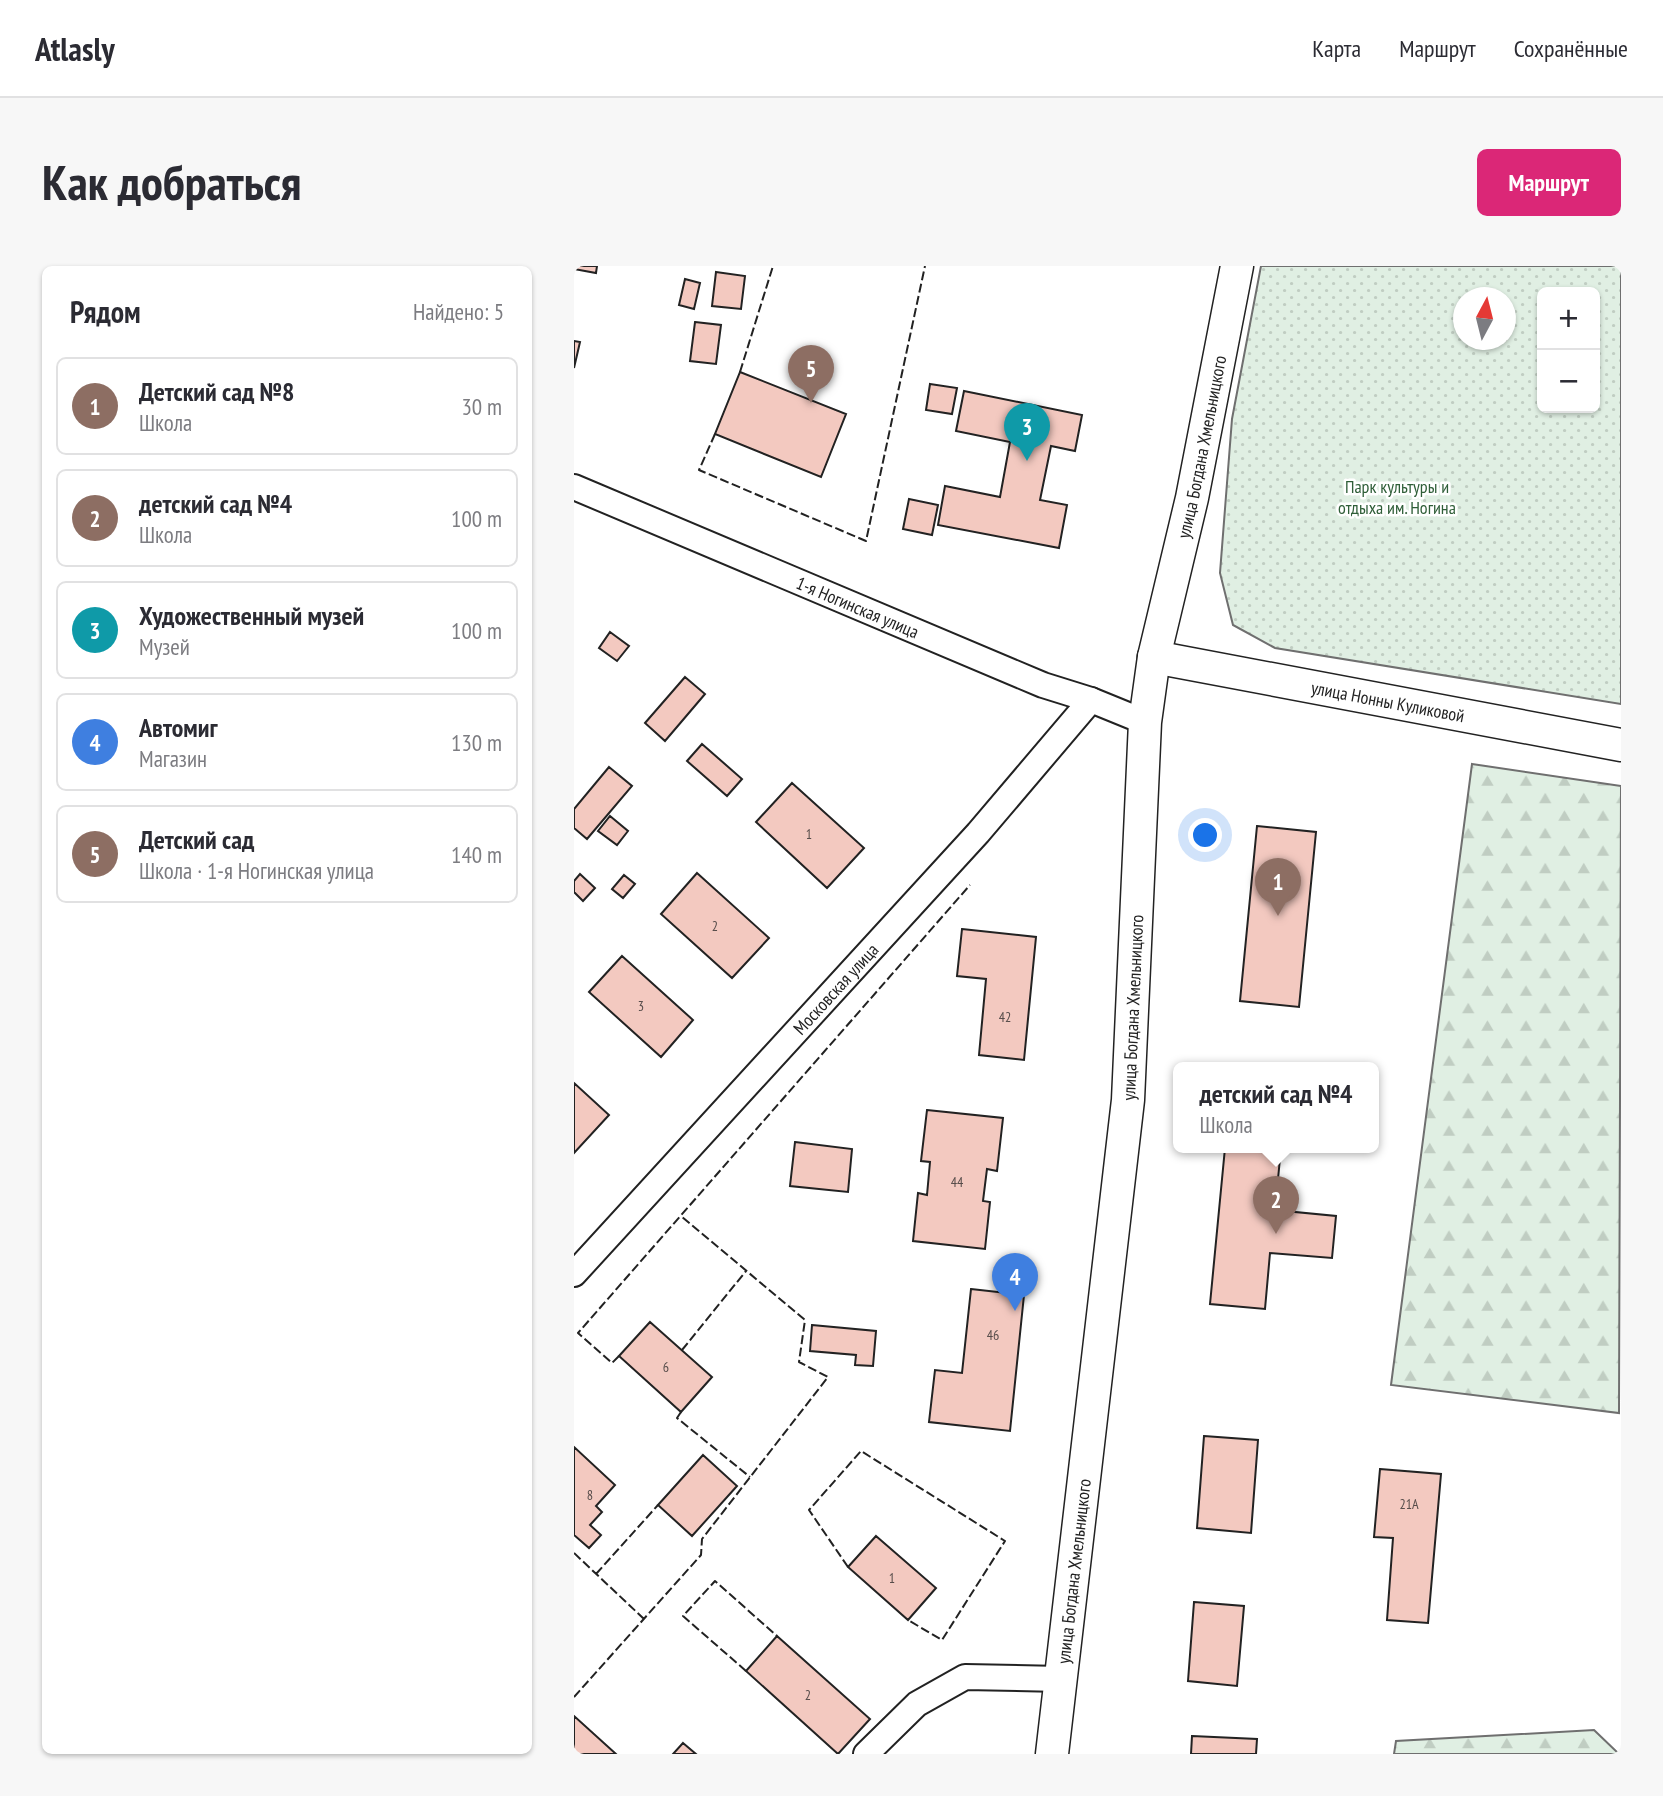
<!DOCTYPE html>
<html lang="ru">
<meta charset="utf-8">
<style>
:root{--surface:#fff;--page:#f7f7f7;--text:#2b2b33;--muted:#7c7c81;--line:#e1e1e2;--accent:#db2777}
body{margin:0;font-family:"PT Sans Narrow",sans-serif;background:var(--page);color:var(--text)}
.controls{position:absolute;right:21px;top:21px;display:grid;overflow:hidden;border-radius:10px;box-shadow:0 2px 5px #0004}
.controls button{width:63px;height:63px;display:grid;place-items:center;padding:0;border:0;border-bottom:2px solid var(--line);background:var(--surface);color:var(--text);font:35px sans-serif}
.compass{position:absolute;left:879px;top:21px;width:63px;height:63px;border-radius:50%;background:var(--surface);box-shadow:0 2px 5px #0004;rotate:7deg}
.you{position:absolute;left:632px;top:570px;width:24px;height:24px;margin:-18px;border:5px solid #fff;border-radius:50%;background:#1a73e8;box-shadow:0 0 0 10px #1a73e833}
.badge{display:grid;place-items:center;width:46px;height:46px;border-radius:50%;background:var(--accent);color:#fff;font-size:23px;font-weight:700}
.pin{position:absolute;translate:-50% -58px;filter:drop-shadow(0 2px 4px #0008)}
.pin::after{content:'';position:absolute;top:37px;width:24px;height:21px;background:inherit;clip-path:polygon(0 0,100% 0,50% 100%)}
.popup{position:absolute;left:599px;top:796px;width:206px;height:91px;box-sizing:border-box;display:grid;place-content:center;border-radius:10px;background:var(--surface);filter:drop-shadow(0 2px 5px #0005);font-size:23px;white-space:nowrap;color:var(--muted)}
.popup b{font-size:26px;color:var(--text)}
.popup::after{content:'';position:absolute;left:50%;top:100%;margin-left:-14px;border:14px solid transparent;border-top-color:var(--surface)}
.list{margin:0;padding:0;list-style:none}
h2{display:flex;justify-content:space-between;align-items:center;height:91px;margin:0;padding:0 28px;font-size:30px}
h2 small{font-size:23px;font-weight:400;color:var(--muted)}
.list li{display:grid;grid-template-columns:46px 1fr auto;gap:21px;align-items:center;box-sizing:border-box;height:98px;margin:0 14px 14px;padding:0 14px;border:2px solid var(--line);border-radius:10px}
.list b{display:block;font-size:26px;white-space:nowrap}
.list p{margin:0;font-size:23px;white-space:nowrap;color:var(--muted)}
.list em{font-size:23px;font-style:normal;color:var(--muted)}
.map{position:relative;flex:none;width:1047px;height:1488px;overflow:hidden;border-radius:10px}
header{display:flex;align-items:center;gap:42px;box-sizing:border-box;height:98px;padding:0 35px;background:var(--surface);border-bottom:2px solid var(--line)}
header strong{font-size:33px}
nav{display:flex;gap:38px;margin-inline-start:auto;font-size:24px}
.intro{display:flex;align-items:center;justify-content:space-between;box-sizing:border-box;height:168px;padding:0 42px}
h1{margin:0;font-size:49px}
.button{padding:18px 32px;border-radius:10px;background:var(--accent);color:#fff;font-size:24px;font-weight:700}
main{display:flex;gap:42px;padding:0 42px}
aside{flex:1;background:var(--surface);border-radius:10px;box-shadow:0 2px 5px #0004}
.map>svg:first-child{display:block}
.grass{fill:url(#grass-dots);stroke:#6f6f6f;stroke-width:2;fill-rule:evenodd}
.forest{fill:url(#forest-firs);stroke:#6f6f6f;stroke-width:2}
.building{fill:#f3c9c0;stroke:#222;stroke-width:2}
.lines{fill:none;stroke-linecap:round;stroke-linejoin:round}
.minor-casing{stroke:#222;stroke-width:28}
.tertiary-casing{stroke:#222;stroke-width:35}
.minor{stroke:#fff;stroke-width:24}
.tertiary{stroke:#fff;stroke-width:32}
.fence{stroke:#222;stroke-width:2;stroke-dasharray:9 3.5;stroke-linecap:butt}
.labels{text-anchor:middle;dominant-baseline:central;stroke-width:5;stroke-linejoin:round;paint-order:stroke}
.number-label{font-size:14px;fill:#564c4a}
.street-label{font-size:18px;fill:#222;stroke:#fff}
.park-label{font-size:18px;fill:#2f5e38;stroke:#fff}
</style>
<header>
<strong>Atlasly</strong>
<nav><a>Карта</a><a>Маршрут</a><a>Сохранённые</a></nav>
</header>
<div class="intro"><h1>Как добраться</h1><a class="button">Маршрут</a></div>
<main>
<aside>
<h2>Рядом<small>Найдено: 5</small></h2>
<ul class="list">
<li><span class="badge" style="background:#8d6e63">1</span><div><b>Детский сад №8</b><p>Школа</p></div><em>30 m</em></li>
<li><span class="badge" style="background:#8d6e63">2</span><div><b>детский сад №4</b><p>Школа</p></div><em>100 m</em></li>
<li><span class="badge" style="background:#0f9aa8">3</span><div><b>Художественный музей</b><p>Музей</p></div><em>100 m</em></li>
<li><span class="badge" style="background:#3f7fe0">4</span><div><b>Автомиг</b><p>Магазин</p></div><em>130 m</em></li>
<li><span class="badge" style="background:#8d6e63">5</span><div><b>Детский сад</b><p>Школа · 1-я Ногинская улица</p></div><em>140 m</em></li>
</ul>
</aside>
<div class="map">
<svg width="1047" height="1488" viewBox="0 0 1047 1488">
<defs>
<pattern id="grass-dots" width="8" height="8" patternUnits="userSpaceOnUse" patternTransform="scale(1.75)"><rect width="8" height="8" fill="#e0efe3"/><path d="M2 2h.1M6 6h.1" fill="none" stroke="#c0cdc2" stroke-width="1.8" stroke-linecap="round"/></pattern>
<pattern id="forest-firs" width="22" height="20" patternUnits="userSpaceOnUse" patternTransform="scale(1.75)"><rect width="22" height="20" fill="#e0efe3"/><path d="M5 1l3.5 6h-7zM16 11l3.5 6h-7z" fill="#c0cdc2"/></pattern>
</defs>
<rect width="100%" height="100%" fill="#fff"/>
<path class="grass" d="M 687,0 L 1047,0 L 1047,438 L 701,382 L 659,359 L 646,307 L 658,153 ZM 968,26 L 1021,26 L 1021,142 L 968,142 ZM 890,32 L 932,32 L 932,74 L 890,74 Z"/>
<path class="forest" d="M 898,498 L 1047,520 L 1045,1147 L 817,1119 Z
M 1020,1464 L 1045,1488 L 820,1488 L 822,1475 Z"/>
<path class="building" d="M 0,0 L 23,0 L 22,7 L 0,3 Z
M 142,6 L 171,10 L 167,43 L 138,40 Z
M 111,13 L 126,17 L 120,43 L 105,39 Z
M 121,56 L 147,59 L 142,98 L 116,95 Z
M 0,75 L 6,76 L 0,102 Z
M 166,106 L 272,148 L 247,211 L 141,168 Z
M 356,118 L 383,122 L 378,148 L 352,144 Z
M 390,125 L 508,149 L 501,185 L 477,180 L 466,234 L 493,239 L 485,282 L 364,259 L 371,220 L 426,231 L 436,176 L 382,165 Z
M 335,233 L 364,239 L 358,269 L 329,263 Z
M 36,366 L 55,380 L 43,395 L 25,382 Z
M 111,411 L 131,428 L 91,475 L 71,457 Z
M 128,478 L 168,513 L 153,530 L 113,495 Z
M 35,501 L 58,520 L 13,573 L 0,562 L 0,543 Z
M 218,517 L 290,582 L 253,622 L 182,556 Z
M 36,550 L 54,565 L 43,579 L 24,565 Z
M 683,560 L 742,566 L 725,741 L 666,735 Z
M 123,607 L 195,672 L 158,712 L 87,648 Z
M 6,608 L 21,622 L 9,635 L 0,626 L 0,615 Z
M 50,609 L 61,618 L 49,632 L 38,623 Z
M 388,663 L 462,671 L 450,794 L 405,789 L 412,713 L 383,710 Z
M 48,690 L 119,754 L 87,791 L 15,726 Z
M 0,817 L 35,849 L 0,887 Z
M 353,844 L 429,852 L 423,905 L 413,903 L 409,935 L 416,936 L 411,983 L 339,975 L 344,927 L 353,929 L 356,896 L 347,895 Z
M 221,876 L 278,883 L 274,926 L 216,920 Z
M 651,882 L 707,882 L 701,944 L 762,950 L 758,992 L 696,987 L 691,1043 L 636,1038 Z
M 397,1023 L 450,1029 L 436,1165 L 355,1156 L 361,1104 L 388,1107 Z
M 76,1056 L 138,1111 L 107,1146 L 45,1090 Z
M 238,1059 L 302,1065 L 299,1100 L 281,1099 L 282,1089 L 236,1085 Z
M 630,1170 L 684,1174 L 677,1267 L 623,1262 Z
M 0,1181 L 41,1219 L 22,1240 L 28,1246 L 16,1259 L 27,1269 L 15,1282 L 0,1269 Z
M 129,1189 L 163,1220 L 118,1270 L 84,1239 Z
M 806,1203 L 867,1208 L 854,1357 L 813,1354 L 819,1272 L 800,1271 Z
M 302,1270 L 362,1322 L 334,1354 L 274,1301 Z
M 620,1336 L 670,1340 L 663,1420 L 614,1415 Z
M 203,1370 L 296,1453 L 264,1488 L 172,1405 Z
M 0,1450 L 42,1488 L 0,1488 Z
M 618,1470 L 683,1473 L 682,1488 L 617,1488 Z
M 109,1477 L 122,1488 L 99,1488 Z"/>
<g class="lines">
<defs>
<g id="minor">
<path id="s1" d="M 0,221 L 469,419 L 517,434 L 571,456"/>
<path id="s2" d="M 0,1008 L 404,567 L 517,434"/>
<path d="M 292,1488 L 343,1438 L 391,1411 L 487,1413"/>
</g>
<g id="tertiary">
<path id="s3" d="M 580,391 L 1047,479"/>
<path id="s4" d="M 478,1488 L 554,834 L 571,456 L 580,391 L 618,232 L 663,0"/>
</g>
</defs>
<use href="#minor" class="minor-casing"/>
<use href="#tertiary" class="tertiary-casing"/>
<use href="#minor" class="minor"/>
<use href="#tertiary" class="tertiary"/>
<path class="fence" d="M 166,106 L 199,0
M 141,168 L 125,204 L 292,275 L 351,0
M 108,1084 L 172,1005
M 45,1090 L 38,1097 L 4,1067 L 396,619
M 107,1146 L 103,1152 L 176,1211
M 0,1287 L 70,1353
M 274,1301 L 235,1244 L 287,1185 L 431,1275 L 368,1374 L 334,1354
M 22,1308 L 84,1239
M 172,1405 L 109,1350 L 141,1315 L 203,1370
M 0,1431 L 127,1289 L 128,1273 L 254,1111 L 225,1096 L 231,1054 L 107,950"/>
</g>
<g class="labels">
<g class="number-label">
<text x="235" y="568">1</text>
<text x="141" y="660">2</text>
<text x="67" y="740">3</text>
<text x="431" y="751">42</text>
<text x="383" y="916">44</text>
<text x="419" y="1069">46</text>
<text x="92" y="1101">6</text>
<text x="16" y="1229">8</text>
<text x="835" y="1238">21А</text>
<text x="318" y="1312">1</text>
<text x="234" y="1429">2</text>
</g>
<g class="street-label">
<text stroke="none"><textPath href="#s4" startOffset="1318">улица Богдана Хмельницкого</textPath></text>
<text stroke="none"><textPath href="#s1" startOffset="308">1-я Ногинская улица</textPath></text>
<text stroke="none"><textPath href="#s3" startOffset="238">улица Нонны Куликовой</textPath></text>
<text stroke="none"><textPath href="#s2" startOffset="387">Московская улица</textPath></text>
<text stroke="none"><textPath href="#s4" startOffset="751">улица Богдана Хмельницкого</textPath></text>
<text stroke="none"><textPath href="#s4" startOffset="184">улица Богдана Хмельницкого</textPath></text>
</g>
<g class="park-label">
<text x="823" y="220">Парк культуры и<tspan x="823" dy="21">отдыха им. Ногина</tspan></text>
</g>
</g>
</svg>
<div class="controls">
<button>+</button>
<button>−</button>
</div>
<svg class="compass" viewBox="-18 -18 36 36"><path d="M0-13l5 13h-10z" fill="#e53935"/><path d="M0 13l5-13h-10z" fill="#7c7c81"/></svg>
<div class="you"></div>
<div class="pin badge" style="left:704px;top:650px;background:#8d6e63">1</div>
<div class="pin badge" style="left:702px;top:968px;background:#8d6e63">2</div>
<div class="popup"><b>детский сад №4</b>Школа</div>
<div class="pin badge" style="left:453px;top:195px;background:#0f9aa8">3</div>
<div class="pin badge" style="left:441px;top:1045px;background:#3f7fe0">4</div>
<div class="pin badge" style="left:237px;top:137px;background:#8d6e63">5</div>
</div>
</main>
